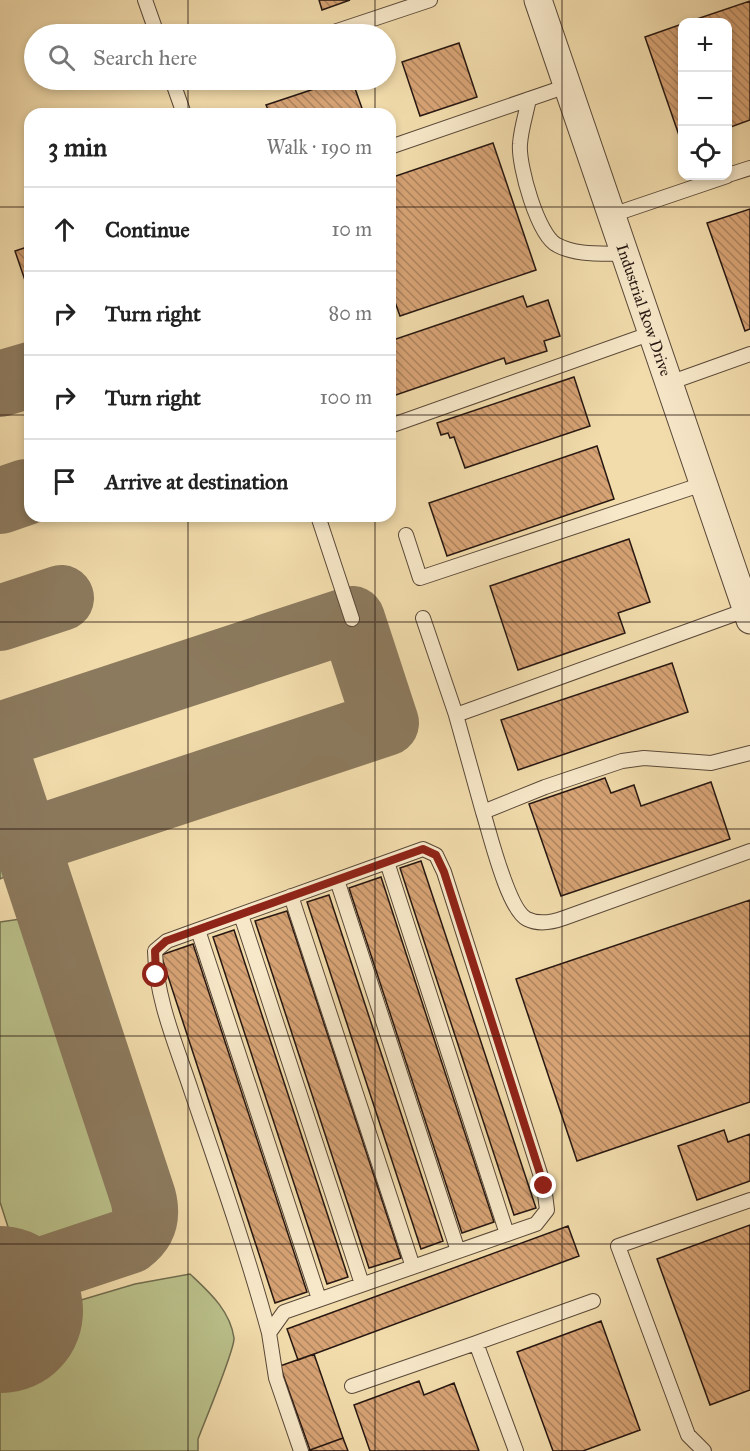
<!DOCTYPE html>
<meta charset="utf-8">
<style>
:root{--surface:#fff;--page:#f2f2f2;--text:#222;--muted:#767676;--line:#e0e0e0}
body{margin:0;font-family:"IM FELL Great Primer",serif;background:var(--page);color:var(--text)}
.controls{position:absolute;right:18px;top:18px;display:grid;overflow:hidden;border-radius:12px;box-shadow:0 3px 9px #0003}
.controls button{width:54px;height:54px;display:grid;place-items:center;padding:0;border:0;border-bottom:2px solid var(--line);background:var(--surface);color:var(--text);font:30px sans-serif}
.stop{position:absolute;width:18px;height:18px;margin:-14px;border:4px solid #8f2418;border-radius:50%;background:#fff}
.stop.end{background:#8f2418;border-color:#fff;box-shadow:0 2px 6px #0008}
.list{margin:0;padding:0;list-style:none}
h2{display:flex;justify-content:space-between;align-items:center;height:78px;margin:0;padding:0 24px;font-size:26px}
h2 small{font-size:20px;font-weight:400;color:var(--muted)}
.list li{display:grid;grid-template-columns:39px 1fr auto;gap:18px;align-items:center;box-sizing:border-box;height:84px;padding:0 24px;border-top:2px solid var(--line)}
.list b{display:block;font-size:22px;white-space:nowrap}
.list em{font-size:20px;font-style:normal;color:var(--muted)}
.icon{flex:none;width:33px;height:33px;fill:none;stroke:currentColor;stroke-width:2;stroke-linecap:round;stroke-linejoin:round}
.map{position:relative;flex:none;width:750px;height:1451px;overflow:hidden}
.search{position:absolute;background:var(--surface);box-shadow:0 3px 9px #0003;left:24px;top:24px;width:372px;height:66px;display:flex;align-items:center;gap:15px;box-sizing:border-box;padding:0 21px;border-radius:33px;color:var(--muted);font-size:22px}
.panel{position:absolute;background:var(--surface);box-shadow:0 3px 9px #0003;left:24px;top:108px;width:372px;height:414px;border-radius:18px}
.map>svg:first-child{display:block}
.green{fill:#bac08a;stroke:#706c4e;stroke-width:1.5}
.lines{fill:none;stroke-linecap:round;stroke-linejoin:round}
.taxiway{stroke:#8c7a5e;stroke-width:66}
.runway{stroke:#8c7a5e;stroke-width:164}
.building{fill:url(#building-back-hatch);stroke:#261711;stroke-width:1.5}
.lane-casing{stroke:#594838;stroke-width:16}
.street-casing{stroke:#594838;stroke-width:29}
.lane{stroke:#f7e8c9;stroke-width:14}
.street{stroke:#f7e8c9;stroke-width:27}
.route{stroke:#8f2418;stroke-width:8}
.grid{fill:none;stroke:#261711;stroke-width:1.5;stroke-opacity:0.55}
.labels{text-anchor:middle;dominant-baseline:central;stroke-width:5;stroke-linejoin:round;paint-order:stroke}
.street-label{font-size:16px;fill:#261711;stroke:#f7e8c9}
</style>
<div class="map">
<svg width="750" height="1451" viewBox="0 0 750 1451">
<defs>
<pattern id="building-back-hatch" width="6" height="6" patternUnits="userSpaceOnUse" patternTransform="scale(1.5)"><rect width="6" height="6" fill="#d7a375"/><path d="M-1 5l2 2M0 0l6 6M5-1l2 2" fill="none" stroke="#ae845f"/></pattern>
</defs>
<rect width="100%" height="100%" fill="#f2dcac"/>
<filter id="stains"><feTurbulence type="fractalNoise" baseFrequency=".00333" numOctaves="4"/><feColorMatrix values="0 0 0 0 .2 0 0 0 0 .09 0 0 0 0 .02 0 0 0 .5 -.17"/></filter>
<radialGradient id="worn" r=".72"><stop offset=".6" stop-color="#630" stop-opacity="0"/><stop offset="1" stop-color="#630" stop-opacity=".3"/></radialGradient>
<path class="green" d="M 0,806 L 10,874 L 0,879 Z
M 27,918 L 56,976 L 117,1158 L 127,1216 L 76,1244 L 22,1254 L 16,1252 L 0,1202 L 0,922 Z
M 190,1274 C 209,1292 230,1310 234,1338 C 235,1349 204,1423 198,1439 L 198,1451 L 0,1451 L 0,1324 L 135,1284 Z"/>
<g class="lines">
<path class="taxiway" d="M 0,384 L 30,375
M 0,501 L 26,492
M 0,618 L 61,598
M 0,735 L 352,619 L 386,723 L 26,842
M 0,763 L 143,1197 C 148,1216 145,1229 129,1241 L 0,1284"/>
<path class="runway" d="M 0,1308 L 1,1311"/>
</g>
<path class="building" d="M 319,0 L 350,0 L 322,10 Z
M 750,1 L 750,120 L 728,128 L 728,22 L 688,22 Z
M 682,24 L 682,144 L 645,37 Z
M 459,43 L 477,97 L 420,116 L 402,62 Z
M 341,80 L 352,80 L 364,114 L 270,114 L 266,105 Z
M 493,143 L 536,270 L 400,316 L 390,288 L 390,178 Z
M 750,209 L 750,329 L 745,331 L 707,223 Z
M 30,246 L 30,295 L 15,251 Z
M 523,296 L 527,307 L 548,300 L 560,336 L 544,341 L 547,351 L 506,364 L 504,358 L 390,397 L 390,341 Z
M 574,377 L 590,426 L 465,468 L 454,437 L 450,438 L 448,433 L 441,435 L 437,423 Z
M 597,446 L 614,499 L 447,556 L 429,503 Z
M 629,539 L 650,602 L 618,613 L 625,633 L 518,670 L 490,586 Z
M 672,663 L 688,712 L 518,770 L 501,720 Z
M 605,778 L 611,793 L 634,785 L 641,806 L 711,782 L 730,839 L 561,896 L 529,804 Z
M 421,861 L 536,1208 L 514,1215 L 400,868 Z
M 381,877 L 494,1222 L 462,1233 L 349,888 Z
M 329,895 L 443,1241 L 421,1249 L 307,902 Z
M 750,900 L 750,1102 L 577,1161 L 516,979 Z
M 287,911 L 401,1258 L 369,1268 L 255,921 Z
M 234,930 L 348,1277 L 327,1284 L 213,937 Z
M 193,944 L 307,1292 L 275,1303 L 161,955 Z
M 724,1130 L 728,1142 L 750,1134 L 750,1181 L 697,1200 L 678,1146 Z
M 750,1225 L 750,1390 L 710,1405 L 657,1259 Z
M 568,1226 L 579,1256 L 298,1360 L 287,1329 Z
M 601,1321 L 640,1430 L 583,1451 L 553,1451 L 517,1352 Z
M 314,1354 L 343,1438 L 310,1450 L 280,1366 Z
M 419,1381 L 424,1395 L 454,1383 L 479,1451 L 370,1451 L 354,1405 Z
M 343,1438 L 348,1451 L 306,1451 L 310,1450 Z"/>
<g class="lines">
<defs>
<path id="lane" d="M 145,0 L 157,34
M 334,32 L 430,0
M 172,80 L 184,114
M 529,99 C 526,114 521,129 520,144 C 518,165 538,236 557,245 C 577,256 603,253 625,254
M 390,147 L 567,86
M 728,175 L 750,168
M 612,215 L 727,176
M 669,383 L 750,354
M 390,426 L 652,333
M 318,516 L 352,619
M 406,535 L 420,578 L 703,484
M 423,618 L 456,715 L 746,610
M 456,715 L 483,812
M 750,753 L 711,763 L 644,758 L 622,761 L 545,787 L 483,812 C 490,834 508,910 527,919 C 539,925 553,922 564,918 L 750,851
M 387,862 L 507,1234
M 337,880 L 458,1251
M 291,896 L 413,1267
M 241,915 L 362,1284
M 198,930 L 319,1299
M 269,1333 C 247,1252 219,1172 192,1093 C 177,1047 156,1000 155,951 L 167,941 L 423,849 L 436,855 L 444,872 L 544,1186 L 547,1210 L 536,1224 L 284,1312 L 269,1333 L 276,1378 L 301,1451
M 476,1343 L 593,1301
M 352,1386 L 476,1343 L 516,1451
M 704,1451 L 688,1435 L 618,1246 L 750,1200"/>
<path id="street" d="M 538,0 L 750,620"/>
</defs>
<use href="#lane" class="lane-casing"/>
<use href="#street" class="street-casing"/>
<use href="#lane" class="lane"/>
<use href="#street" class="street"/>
</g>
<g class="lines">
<path class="route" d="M 156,975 L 155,951 L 166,941 L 423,849 L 436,855 L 444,872 L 544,1186"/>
</g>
<path class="grid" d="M 188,0 L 188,34M 375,0 L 375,34M 562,0 L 562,1451M 188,80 L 188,114M 375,80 L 375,114M 0,207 L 30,207M 390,207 L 750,207M 0,415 L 30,415M 390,415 L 750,415M 188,516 L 188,1451M 375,516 L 375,1451M 0,622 L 750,622M 0,829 L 750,829M 0,1036 L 750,1036M 0,1244 L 750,1244"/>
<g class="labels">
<g class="street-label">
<text transform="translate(644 310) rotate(71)">Industrial Row Drive</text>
</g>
</g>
<rect width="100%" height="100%" filter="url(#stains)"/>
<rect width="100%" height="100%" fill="url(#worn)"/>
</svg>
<div class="controls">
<button>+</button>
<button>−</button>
<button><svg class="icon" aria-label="locate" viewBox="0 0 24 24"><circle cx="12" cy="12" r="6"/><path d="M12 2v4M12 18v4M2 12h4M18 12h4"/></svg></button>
</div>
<div class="stop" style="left:156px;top:975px"></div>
<div class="stop end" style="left:544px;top:1186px"></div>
<div class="search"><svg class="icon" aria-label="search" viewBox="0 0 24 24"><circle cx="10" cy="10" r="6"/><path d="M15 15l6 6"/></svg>Search here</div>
<section class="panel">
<h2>3 min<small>Walk · 190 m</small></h2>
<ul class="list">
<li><svg class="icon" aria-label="ahead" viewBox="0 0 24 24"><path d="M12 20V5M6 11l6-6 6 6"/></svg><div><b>Continue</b></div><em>10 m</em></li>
<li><svg class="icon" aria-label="right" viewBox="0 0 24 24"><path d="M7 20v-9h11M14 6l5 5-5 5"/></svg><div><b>Turn right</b></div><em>80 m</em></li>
<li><svg class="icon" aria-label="right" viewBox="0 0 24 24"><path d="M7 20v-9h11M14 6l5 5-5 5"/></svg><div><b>Turn right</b></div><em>100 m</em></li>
<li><svg class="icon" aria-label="arrive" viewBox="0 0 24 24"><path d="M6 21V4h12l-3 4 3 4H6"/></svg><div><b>Arrive at destination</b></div></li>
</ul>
</section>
</div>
